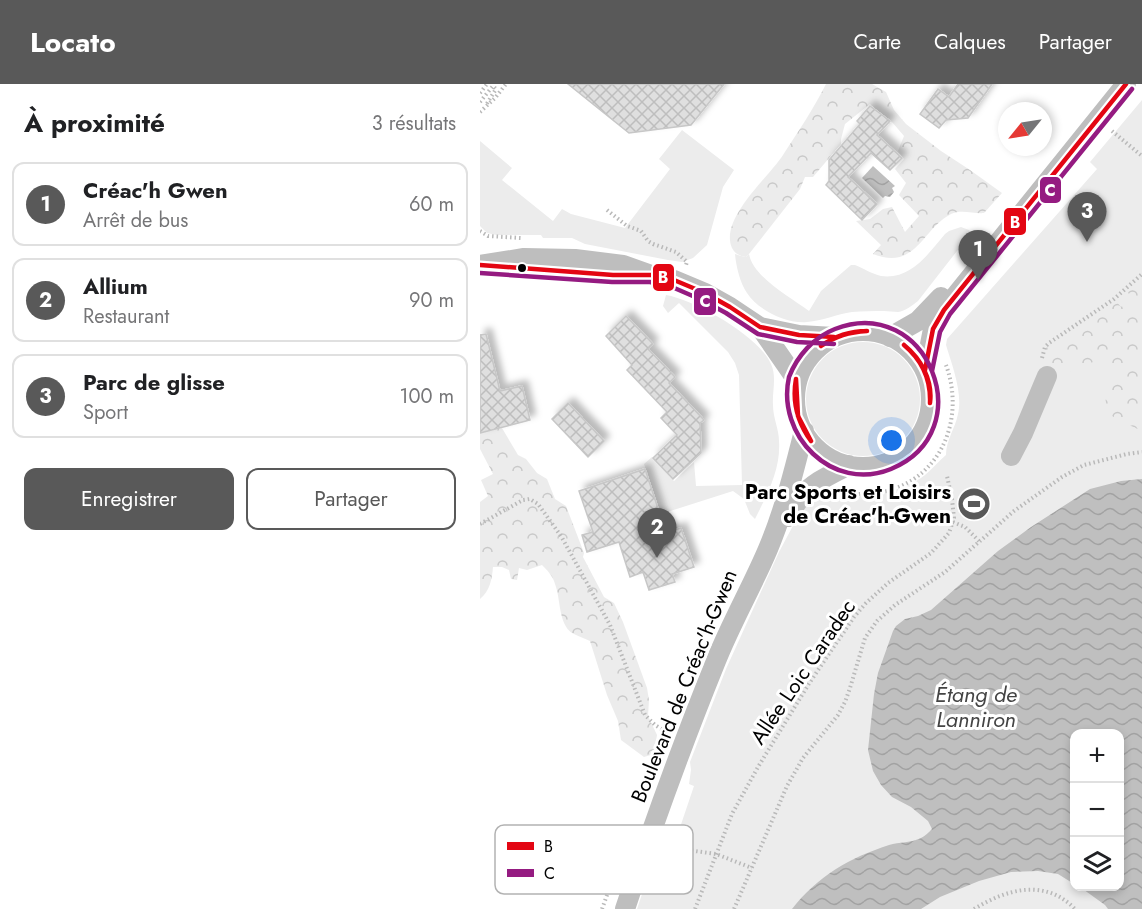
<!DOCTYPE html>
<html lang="fr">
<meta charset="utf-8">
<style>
:root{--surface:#fff;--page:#f2f2f2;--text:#202124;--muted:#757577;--line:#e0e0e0;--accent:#595959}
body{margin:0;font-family:Jost,sans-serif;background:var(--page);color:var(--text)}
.controls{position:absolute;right:18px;bottom:18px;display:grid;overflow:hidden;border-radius:12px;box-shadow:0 3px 9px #0003}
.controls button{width:54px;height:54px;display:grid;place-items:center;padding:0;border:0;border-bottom:2px solid var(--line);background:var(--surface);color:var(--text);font:30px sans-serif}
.compass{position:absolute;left:518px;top:18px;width:54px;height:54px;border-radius:50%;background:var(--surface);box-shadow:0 3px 9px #0003;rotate:240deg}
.you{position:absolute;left:412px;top:357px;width:21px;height:21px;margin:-15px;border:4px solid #fff;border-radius:50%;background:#1a73e8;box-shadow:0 0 0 9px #1a73e833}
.badge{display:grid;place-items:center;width:39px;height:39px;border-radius:50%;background:var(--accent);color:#fff;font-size:20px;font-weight:700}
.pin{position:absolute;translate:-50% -50px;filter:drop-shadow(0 2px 3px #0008)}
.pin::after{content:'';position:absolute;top:32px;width:21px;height:18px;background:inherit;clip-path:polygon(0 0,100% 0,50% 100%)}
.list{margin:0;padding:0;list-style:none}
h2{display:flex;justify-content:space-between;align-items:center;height:78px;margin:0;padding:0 24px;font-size:26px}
h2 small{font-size:20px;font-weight:400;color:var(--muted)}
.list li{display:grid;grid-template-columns:39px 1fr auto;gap:18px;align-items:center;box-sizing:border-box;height:84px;margin:0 12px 12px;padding:0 12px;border:2px solid var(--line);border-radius:12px}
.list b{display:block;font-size:22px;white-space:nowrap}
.list p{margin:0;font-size:20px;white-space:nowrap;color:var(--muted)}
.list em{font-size:20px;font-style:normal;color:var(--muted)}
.actions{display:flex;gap:12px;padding:18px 24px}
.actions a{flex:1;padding:14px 0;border:2px solid var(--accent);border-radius:12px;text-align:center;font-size:21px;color:var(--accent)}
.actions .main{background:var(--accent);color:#fff}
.icon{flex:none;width:33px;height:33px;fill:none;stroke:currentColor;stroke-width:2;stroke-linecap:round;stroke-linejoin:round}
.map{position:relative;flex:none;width:662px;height:825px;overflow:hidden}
header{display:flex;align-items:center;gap:36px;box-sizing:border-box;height:84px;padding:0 30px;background:var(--accent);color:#fff}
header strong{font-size:28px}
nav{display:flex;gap:33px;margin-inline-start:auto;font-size:21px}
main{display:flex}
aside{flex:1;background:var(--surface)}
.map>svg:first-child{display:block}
.grass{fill:#ececec;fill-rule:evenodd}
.forest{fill:url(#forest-crowns)}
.water{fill:url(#water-waves)}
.building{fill:url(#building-cross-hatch);stroke:#c7c7c7;stroke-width:1.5;filter:url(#shadow)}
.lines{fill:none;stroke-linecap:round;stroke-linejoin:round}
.path{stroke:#b9b9b9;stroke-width:4;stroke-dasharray:1.5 3;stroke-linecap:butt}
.minor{stroke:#bebebe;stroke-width:20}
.bus-1-casing{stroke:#fff;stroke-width:9}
.bus-2-casing{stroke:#fff;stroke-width:9}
.bus-1{stroke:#e30613;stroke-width:4.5}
.bus-2{stroke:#951b81;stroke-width:4.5}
.bus-dot{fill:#000;stroke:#fff;stroke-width:2}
.labels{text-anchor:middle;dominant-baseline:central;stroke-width:6;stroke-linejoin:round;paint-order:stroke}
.poi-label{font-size:21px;font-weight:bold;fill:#000;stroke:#fff;text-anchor:end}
.street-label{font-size:21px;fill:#000;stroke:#fff}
.water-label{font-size:22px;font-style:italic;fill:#444;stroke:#fff}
.key{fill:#fff;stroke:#b2b2b2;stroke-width:1.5}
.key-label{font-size:16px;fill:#000}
.line-badge{stroke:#fff;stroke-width:2}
.badge-label{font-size:16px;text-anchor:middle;font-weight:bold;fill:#fff}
</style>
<header>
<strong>Locato</strong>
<nav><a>Carte</a><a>Calques</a><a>Partager</a></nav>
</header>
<main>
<aside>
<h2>À proximité<small>3 résultats</small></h2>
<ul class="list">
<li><span class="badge">1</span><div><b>Créac'h Gwen</b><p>Arrêt de bus</p></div><em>60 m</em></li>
<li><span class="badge">2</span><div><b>Allium</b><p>Restaurant</p></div><em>90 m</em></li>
<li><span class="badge">3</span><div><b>Parc de glisse</b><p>Sport</p></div><em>100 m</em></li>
</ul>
<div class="actions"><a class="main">Enregistrer</a><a>Partager</a></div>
</aside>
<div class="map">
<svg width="662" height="825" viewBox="0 0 662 825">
<defs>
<pattern id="forest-crowns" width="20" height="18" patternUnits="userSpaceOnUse" patternTransform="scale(1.5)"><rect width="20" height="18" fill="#ececec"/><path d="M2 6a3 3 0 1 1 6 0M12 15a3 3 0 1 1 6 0" fill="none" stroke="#c9c9c9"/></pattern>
<pattern id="water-waves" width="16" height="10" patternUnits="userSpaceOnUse" patternTransform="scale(1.5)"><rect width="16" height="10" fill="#bfbfbf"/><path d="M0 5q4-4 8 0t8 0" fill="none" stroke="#a2a2a2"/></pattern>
<pattern id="building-cross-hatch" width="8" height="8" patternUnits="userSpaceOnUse" patternTransform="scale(1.5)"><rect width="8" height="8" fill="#dfdfdf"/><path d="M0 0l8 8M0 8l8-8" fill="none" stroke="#bebebe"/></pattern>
<filter id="shadow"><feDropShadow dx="5.5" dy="-5.5" stdDeviation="3" flood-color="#0004"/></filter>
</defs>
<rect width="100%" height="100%" fill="#fff"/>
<path class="grass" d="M 662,16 L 662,825 L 157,825 L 176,768 L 191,770 L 214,702 L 209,700 L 211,686 L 210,678 L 246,585 L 299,468 L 323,423 L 332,413 C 341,416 350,410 359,410 C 391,410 419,411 445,391 C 452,385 459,377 466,371 C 466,356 475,345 478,330 C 483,309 472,281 466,261 L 467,255 L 617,85 L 610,78 ZM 594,650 L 640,650 L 640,802 L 594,802 Z
M 202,46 L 254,86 L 243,103 L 227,161 L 213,174 L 202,178 L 188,176 L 105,160 L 92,154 L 63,154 L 61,151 L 17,151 L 7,149 L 0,142 L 0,57 L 32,84 L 22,96 L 73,137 L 82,125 L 91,130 L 145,144 L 190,85 L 179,75 Z
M 481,143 L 489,146 L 491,149 L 438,217 C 433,221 425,227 418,228 C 414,228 408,227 404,227 C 394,227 382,227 372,228 C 357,230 342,237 327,238 C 306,240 278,226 267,209 C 260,199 256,182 255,170 L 261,172 L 266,173 L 269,170 C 273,193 310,213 329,227 L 341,207 L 371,181 L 375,181 C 383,184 392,190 401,192 C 431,196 448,170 465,150 L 469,147 Z
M 186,211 C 215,216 279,252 291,280 C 297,293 292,308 293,321 C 293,334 299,345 299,357 C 301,385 287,411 275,435 L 270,430 L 264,415 L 253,407 L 181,430 L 164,380 L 172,373 L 194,397 L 214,378 L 216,402 L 262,401 L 259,291 L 255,279 L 248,268 L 199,219 L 188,229 L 183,222 Z
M326 315a57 57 0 1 1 114 0a57 57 0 1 1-114 0Z"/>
<path class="forest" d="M 346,0 L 392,0 L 406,8 L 414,26 L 426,40 L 461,67 L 490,86 L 522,109 L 504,129 C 494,130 481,125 471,130 C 442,145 436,187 393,170 L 401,161 L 376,137 L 390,135 L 403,125 L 412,123 L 425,148 L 439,132 L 419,111 L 426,99 L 415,85 L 424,75 L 418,67 L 424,52 L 412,38 L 390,20 L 365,40 L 361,55 L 361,60 L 333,93 L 325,93 L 320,105 L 269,170 L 266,173 C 260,172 255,170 252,164 C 239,135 289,93 303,71 C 318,48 334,24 346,0 Z
M 662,192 L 662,347 L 636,335 L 631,331 L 628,325 L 625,320 L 627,308 L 642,294 L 640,281 L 635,279 L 623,281 C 620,279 618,277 614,278 C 610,278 608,281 605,282 C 584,290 570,296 564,267 L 571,258 L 635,216 L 641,223 L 652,214 L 646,206 Z
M 0,341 L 10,347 L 22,344 L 38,371 L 46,375 L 57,389 L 67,395 L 75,415 L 86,422 L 104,469 L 103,473 L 124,513 L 134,519 L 143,538 L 167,604 L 169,616 L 168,632 L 177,651 L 174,670 L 164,673 L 141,656 L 138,637 L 127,611 L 110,557 C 104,554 97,552 92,549 C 78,539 81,515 75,500 C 73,492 67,486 62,481 L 47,486 L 39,484 L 37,496 L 31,495 L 29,486 L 22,483 L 13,483 C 12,495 10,507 0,515 L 0,418 L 8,412 L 1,396 L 13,390 L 0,365 Z"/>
<path class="water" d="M 393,82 L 415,102 L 412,104 L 414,108 L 410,113 L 405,112 L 403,114 L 382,94 Z
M 662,395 L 662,825 L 628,825 L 625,821 L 600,803 L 640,802 L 640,650 L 594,650 L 594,800 L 578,790 L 558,787 L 531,788 L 499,797 L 460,813 L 441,825 L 312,825 C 338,792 369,774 409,761 C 419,758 432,759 441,754 C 445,752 449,748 452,745 L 448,737 L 431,723 L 412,713 L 401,701 L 393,687 L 388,666 L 394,610 L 398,589 L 413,547 L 416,542 L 425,535 L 438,532 L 451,526 L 518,467 L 551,443 L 610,405 L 641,397 Z"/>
<path class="building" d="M 88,0 L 244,0 L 211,41 L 149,49 Z
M 478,0 L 512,0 L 488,34 L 466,36 L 459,44 L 440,30 L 458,5 L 469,13 Z
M 390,22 L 410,37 L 397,51 L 422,74 L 410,86 L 391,69 L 368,93 L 397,120 L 382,136 L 346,101 L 349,97 L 349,76 L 380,40 L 377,37 Z
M 146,232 L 173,260 L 168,265 L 195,293 L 189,299 L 224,336 L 220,339 L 221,369 L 193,395 L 173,374 L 197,351 L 181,334 L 187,328 L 147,286 L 152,281 L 126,252 Z
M 6,250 L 20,307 L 42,302 L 50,336 L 0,349 L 0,251 Z
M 88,319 L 124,357 L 108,373 L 72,335 Z
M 165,385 L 186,449 L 201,444 L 214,483 L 192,490 L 195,498 L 169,506 L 163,488 L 150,493 L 139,458 L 107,468 L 102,451 L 113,448 L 99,407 Z"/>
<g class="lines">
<path class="path" d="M 0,9 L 7,0
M 0,18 L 13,2 L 16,5 L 6,21
M 0,28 L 15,14 L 26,0
M 632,47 L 662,72
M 127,126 L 147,142 L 161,147 L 168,157 L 173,160 L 196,168 L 207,178 L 206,181
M 0,147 L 8,152 L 41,154
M 562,274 L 565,263 L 569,259 L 634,215 L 662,190
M 356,409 C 373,410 390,411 407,407 C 463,392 485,333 466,281
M 473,438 L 485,443 L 499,457
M 0,440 L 43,416 L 50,415 L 58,420 L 81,452 L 91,470 L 130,541 L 165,631 L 175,641 L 188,649
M 182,766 L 192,767 L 194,764 L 236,770 L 272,784
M 122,825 L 136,786
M 215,825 L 252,730 L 278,683 L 330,598 L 374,533 L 386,519 L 408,499 L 451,469 L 469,449 L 474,434 L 472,415 L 467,392
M 254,825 L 307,702 L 323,674 L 358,631 L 365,618 L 370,604 L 385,554 L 397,537 L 415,521 L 465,488 L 534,427 L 582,393 L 604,381 L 647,370 L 662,368
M 494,825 C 527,805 565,794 595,825"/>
<path class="minor" d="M 0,181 L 44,174 L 95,175 L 143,181 L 171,191 L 194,196 L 225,209 L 250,223 L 280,243 L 316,295
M 280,243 L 319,251 L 354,253
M315 315a68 68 0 1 1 136 0a68 68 0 1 1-136 0Z
M 410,253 L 438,237 L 461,213
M 445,286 L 453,245 L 464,226 L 646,0
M 531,372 L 543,349 L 567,292
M 308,433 C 312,426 316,419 321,413 C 333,398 352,390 369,381
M 145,825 C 173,741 203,658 236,577 C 251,539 272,503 288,465 C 304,427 314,387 324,347"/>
<defs>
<path id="bus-1" d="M 0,181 L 133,191 L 171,191 L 194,196 L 225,209 L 250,223 L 280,243 L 319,251 L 354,253
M 424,261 C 441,275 453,296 450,319
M 424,261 C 442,276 451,295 450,319
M 341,262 C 355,252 370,247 387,247
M 341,262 C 356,252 369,248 387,247
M 445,286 L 453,245 L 464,226 L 646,0
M 316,295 L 318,332 L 331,357
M 316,295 C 312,317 318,339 331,357"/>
<path id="bus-2" d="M 0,189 L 132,198 L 170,198 L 192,203 L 222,216 L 246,229 L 278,250 L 317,258 L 354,260
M 452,287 L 460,248 L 470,230 L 652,5
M 309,293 C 296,351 352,409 411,385 C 503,347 447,209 355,245 C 334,253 317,272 309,293"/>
</defs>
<use href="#bus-1" class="bus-1-casing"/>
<use href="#bus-2" class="bus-2-casing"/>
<use href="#bus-1" class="bus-1"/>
<use href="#bus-2" class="bus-2"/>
</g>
<defs>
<symbol id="stadium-disc" viewBox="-11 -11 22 22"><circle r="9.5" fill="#595959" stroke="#fff"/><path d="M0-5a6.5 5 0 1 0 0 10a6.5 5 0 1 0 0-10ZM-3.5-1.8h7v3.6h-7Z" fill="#fff"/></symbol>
</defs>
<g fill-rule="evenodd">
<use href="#stadium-disc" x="475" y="401" width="38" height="38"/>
</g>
<circle class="bus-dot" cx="42" cy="184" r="5"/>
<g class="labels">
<g class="poi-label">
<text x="471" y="408">Parc Sports et Loisirs<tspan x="471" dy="24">de Créac'h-Gwen</tspan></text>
</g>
<g class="street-label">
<text transform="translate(323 588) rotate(-56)">Allée Loic Caradec</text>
<text transform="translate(204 602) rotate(-68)">Boulevard de Créac'h-Gwen</text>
</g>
<g class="water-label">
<text x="496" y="610">Étang de<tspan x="496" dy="25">Lanniron</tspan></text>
</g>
</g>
<rect x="15" y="741" width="198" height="69" rx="9" class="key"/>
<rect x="27" y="758" width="27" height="8" fill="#e30613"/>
<rect x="27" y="785" width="27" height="8" fill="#951b81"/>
<g class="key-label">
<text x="64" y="768">B</text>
<text x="64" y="795">C</text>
</g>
<g class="line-badge">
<rect x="559" y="92" width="23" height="28" rx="6" fill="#951b81"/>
<rect x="523" y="123" width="24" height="29" rx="6" fill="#e30613"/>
<rect x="172" y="179" width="23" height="29" rx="6" fill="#e30613"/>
<rect x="213" y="203" width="24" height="29" rx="6" fill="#951b81"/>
</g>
<g class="badge-label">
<text x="570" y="112">C</text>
<text x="535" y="144">B</text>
<text x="183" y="199">B</text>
<text x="225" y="223">C</text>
</g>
</svg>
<div class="controls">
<button>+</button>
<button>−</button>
<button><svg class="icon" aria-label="layers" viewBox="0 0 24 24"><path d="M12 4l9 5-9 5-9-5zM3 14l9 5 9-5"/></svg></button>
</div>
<svg class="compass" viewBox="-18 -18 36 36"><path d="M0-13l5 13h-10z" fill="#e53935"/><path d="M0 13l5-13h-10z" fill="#757577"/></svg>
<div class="you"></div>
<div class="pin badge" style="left:498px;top:196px">1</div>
<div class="pin badge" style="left:177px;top:474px">2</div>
<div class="pin badge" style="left:607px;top:158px">3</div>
</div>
</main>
